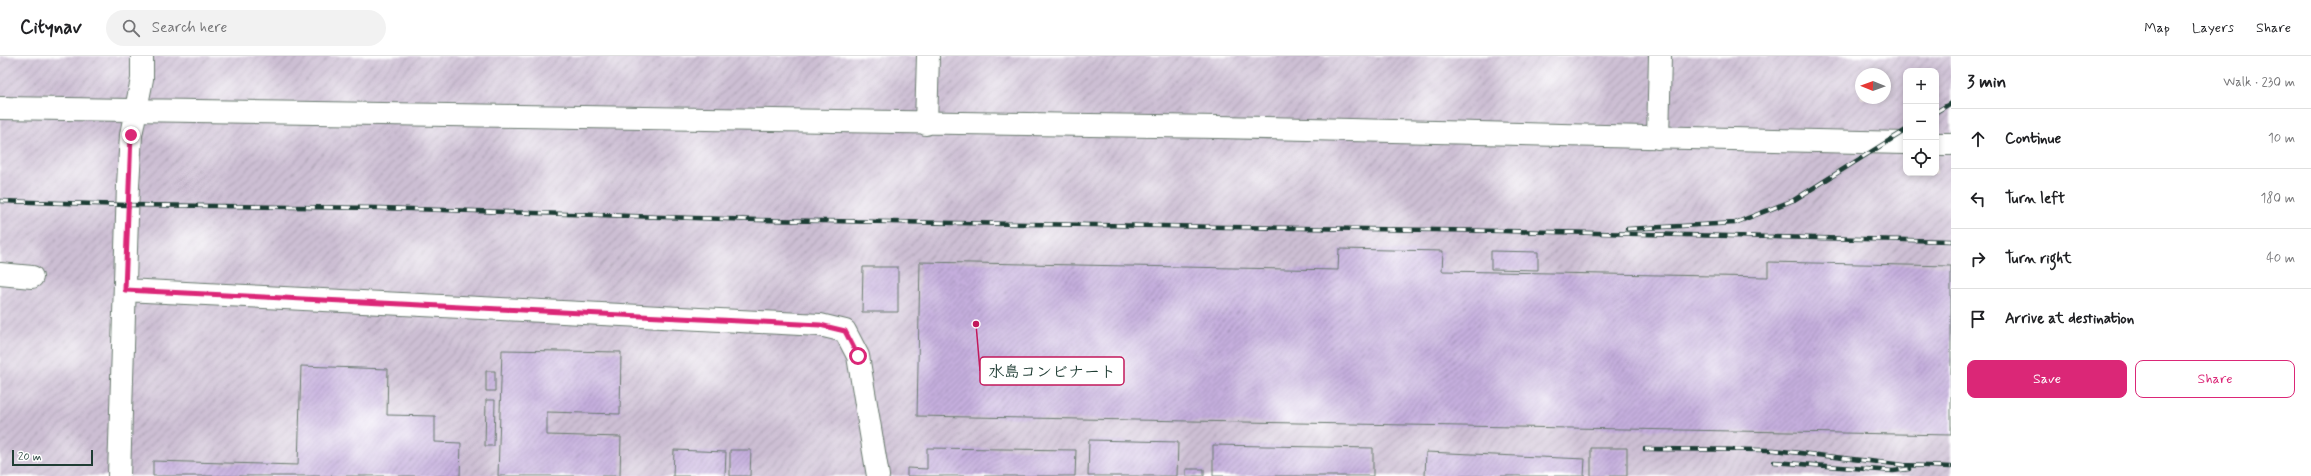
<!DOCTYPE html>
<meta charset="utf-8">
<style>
:root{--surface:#fff;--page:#f2f2f2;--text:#202124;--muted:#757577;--line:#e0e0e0;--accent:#db2777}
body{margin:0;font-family:Mynerve,"Klee One",sans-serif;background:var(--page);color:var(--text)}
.controls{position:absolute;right:12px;top:12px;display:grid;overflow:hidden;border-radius:8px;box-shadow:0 2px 6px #0003}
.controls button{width:36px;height:36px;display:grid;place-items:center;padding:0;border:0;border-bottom:1px solid var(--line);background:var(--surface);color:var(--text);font:20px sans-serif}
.compass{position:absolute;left:1855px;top:12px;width:36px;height:36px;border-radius:50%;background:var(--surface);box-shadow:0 2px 6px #0003;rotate:271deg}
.scale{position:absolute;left:12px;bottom:10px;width:81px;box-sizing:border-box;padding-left:4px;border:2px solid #1f3d34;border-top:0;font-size:11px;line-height:14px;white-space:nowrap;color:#1f3d34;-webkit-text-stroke:3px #fff;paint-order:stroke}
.stop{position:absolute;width:12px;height:12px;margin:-9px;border:3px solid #db2777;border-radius:50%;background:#fff}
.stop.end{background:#db2777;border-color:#fff;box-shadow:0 1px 4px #0008}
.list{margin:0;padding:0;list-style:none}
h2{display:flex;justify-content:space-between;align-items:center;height:52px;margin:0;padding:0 16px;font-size:17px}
h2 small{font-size:13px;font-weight:400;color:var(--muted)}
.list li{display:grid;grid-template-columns:26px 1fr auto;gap:12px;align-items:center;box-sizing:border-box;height:60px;padding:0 16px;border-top:1px solid var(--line)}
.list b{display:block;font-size:15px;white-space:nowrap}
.list em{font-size:13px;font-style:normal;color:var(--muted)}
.actions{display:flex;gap:8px;padding:12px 16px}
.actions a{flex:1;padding:9px 0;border:1px solid var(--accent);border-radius:8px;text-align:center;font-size:14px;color:var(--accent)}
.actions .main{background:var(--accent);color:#fff}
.icon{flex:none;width:22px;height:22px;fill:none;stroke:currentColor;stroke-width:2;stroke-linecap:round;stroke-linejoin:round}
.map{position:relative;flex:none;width:1951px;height:420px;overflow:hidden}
header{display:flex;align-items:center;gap:24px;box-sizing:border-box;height:56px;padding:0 20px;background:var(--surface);border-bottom:1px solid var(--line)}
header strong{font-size:19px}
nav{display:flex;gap:22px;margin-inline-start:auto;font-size:14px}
.search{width:280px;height:36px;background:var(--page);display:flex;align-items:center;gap:10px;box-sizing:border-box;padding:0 14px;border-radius:22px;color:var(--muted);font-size:15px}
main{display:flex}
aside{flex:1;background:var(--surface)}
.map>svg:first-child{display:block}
.industrial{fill:url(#industrial-furrows);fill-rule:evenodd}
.building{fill:url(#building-hatch)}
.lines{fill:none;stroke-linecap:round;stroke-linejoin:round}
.minor-casing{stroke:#6a7b6f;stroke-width:24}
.minor{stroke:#fff;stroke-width:22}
.rail-casing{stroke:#1f3d34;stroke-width:4.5}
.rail{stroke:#fff;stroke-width:3;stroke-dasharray:9;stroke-linecap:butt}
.route{stroke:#db2777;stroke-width:5}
.leader{fill:none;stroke:#c2185b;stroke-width:1.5}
.callout-dot{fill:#c2185b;stroke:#fff;stroke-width:1.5}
.callout{fill:#fff;stroke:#c2185b;stroke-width:1.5}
.callout-label{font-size:16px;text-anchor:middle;font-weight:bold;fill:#1f3d34}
</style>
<header>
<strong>Citynav</strong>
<div class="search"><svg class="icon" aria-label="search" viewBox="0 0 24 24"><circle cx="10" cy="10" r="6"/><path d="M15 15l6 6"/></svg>Search here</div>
<nav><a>Map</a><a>Layers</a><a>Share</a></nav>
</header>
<main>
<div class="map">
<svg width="1951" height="420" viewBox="0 0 1951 420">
<defs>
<pattern id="industrial-furrows" width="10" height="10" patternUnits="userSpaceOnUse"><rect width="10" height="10" fill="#ccbed3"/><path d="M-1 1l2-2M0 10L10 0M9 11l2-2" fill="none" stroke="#a59cac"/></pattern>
<pattern id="building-hatch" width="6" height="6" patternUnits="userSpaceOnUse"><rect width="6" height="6" fill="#c5aedd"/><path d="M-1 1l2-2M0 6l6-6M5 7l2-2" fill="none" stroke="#9f8fb4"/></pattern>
</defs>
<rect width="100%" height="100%" fill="#fff"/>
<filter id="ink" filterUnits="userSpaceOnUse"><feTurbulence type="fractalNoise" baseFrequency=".025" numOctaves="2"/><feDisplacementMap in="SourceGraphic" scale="8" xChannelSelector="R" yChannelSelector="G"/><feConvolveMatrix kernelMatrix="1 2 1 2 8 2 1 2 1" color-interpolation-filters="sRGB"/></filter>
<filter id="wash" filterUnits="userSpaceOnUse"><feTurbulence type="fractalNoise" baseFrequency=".012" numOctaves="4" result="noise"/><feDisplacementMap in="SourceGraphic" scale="16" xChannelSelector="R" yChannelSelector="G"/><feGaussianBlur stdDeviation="0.9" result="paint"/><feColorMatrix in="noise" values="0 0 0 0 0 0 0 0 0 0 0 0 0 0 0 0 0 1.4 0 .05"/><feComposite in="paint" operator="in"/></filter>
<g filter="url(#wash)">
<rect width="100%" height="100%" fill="#f6eedd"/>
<path class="industrial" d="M 0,0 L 1951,0 L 1951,420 L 0,420 ZM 1906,15 L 1936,15 L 1936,117 L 1906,117 ZM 1861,18 L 1885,18 L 1885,42 L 1861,42 Z"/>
<g id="blocks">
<path class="building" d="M 1339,193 L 1443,195 L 1442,215 L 1768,221 L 1768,206 L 1951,210 L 1951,379 L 917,360 L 920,206 L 1338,214 Z
M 1491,195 L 1538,196 L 1538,214 L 1491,213 Z
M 863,211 L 898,211 L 898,256 L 862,256 Z
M 502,294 L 621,296 L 620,358 L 547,356 L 547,379 L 621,381 L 620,420 L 498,420 Z
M 301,310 L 388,313 L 387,359 L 435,360 L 435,386 L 461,387 L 460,420 L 153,420 L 153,405 L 298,409 Z
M 486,315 L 495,315 L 495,335 L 486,335 Z
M 486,344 L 495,344 L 494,390 L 485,390 Z
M 1089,384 L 1178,386 L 1177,420 L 1088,420 Z
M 1213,389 L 1373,392 L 1373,420 L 1213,420 Z
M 927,392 L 1076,394 L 1075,420 L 907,420 L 907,412 L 927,413 Z
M 1591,392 L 1627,392 L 1627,420 L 1591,420 Z
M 674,394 L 726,396 L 725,420 L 673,420 Z
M 730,394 L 751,394 L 750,420 L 730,420 Z
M 1426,396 L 1585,403 L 1584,420 L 1425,420 Z
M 1186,413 L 1204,413 L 1204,420 L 1186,420 Z"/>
</g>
</g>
<g filter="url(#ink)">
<use href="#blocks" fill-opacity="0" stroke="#6a7b6f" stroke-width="1"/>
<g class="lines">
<defs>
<path id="minor" d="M 0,52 L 1218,71 L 1906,87
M 926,68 L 928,0
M 1658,82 L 1660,0
M 1936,88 L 1951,88
M 0,218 L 32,221
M 125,234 L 820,269 L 845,275 L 858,300 L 878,420
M 119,420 L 128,129 L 131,79 L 142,23 L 142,0"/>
</defs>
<use href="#minor" class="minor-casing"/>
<use href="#minor" class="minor"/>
<defs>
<path id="rail" d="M 1936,56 L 1951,47
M 0,145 L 127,149 L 380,152 L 758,164 L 1503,175 L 1951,185
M 1627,173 L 1735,167 L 1794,144 L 1906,74
M 1645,393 L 1774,394 L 1904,409 L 1951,411
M 1774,406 L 1893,415 L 1909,413"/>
</defs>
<use href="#rail" class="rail-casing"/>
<use href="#rail" class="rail"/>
</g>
</g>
<g class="lines" filter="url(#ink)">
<path class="route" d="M 131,79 L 125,234 L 820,269 L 845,275 L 858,300"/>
</g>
<path class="leader" d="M976 268L980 315"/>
<circle class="callout-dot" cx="976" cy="268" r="4"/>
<rect class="callout" x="980" y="301" width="144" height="28" rx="4"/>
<g class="callout-label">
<text x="1052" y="321">水島コンビナート</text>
</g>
</svg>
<div class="controls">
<button>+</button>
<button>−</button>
<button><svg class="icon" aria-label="locate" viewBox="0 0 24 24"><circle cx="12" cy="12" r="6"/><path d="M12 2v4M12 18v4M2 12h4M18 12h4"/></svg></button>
</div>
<svg class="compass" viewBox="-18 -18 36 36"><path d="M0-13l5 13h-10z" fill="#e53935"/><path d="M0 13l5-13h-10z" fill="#757577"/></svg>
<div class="scale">20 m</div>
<div class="stop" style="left:858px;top:300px"></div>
<div class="stop end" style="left:131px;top:79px"></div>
</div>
<aside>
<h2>3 min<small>Walk · 230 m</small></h2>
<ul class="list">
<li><svg class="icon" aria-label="ahead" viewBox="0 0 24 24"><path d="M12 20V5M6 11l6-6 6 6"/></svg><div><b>Continue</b></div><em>10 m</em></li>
<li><svg class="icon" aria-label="left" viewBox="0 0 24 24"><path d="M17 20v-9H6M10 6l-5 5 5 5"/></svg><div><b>Turn left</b></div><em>180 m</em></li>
<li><svg class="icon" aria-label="right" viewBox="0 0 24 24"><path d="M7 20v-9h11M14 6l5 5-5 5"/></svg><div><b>Turn right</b></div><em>40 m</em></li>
<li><svg class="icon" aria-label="arrive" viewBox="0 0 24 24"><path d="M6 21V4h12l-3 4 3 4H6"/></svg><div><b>Arrive at destination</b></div></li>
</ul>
<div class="actions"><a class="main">Save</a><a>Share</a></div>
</aside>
</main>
